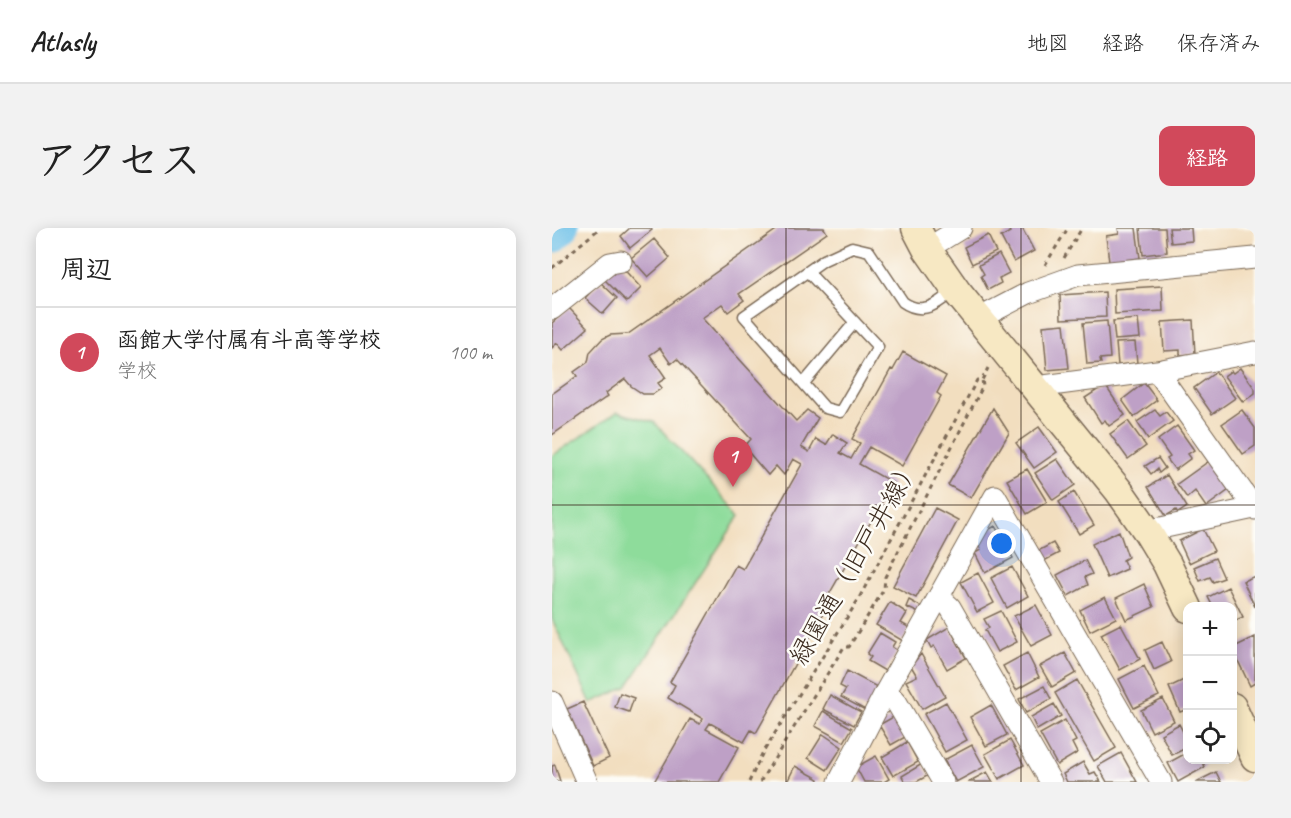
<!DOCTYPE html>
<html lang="ja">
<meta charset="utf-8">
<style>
:root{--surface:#fff;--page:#f2f2f2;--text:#222;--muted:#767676;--line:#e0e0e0;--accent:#d1495b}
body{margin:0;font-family:Caveat,"Klee One",sans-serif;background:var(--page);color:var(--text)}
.controls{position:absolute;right:18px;bottom:18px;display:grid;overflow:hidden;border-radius:12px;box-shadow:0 3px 15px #0003}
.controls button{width:54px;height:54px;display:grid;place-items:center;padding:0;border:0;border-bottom:2px solid var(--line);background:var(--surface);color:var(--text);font:30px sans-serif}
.you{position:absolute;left:450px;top:316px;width:21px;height:21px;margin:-15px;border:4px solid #fff;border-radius:50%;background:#1a73e8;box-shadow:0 0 0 9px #1a73e833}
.badge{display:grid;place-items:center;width:39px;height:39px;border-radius:50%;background:var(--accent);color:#fff;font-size:20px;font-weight:700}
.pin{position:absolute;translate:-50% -50px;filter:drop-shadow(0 2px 3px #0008)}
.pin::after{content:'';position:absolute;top:32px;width:21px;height:18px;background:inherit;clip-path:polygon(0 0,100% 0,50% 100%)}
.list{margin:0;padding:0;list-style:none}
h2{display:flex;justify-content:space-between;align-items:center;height:78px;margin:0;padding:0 24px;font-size:26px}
h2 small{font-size:20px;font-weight:400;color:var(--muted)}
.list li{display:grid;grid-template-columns:39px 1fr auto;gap:18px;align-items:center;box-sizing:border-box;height:90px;padding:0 24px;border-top:2px solid var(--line)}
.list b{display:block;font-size:22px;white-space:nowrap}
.list p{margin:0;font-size:20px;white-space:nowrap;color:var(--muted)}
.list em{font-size:20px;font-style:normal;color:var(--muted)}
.icon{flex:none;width:33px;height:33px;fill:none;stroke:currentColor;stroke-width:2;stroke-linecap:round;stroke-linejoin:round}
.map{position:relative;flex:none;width:703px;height:554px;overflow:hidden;border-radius:12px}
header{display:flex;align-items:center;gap:36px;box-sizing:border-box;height:84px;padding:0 30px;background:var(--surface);border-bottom:2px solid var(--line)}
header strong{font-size:28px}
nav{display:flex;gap:33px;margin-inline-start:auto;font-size:21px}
.intro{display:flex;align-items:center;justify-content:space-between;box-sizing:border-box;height:144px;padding:0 36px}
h1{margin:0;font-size:42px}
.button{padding:15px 27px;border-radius:12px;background:var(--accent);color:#fff;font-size:21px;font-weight:700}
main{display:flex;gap:36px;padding:0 36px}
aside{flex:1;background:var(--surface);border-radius:12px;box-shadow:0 3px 15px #0003}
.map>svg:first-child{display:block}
.green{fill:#8edc9b;stroke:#64835c;stroke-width:1.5}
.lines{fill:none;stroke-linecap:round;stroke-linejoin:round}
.river{stroke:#6cc0e8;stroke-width:33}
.building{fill:#bea0c6}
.lane-casing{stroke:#7b6956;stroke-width:13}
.street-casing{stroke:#7b6956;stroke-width:23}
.secondary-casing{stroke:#7b6956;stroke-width:31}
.path{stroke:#7b6956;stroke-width:3;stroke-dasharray:4.5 4.5;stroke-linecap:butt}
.lane{stroke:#fff;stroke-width:10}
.street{stroke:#fff;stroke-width:21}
.secondary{stroke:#f7e8c3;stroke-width:28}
.grid{fill:none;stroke:#3b2a1e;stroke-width:1.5;stroke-opacity:0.55}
.labels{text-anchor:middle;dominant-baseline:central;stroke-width:5;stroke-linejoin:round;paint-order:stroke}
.street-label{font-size:26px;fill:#3b2a1e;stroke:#fdfcf7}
</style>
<header>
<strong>Atlasly</strong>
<nav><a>地図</a><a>経路</a><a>保存済み</a></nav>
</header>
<div class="intro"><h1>アクセス</h1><a class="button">経路</a></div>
<main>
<aside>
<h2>周辺<small></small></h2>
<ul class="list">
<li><span class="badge">1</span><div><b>函館大学付属有斗高等学校</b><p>学校</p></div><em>100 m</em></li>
</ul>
</aside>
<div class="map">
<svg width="703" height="554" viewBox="0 0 703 554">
<rect width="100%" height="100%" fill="#fdfcf7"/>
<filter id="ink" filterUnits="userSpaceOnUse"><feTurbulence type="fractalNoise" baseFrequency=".0167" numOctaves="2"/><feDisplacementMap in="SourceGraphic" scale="12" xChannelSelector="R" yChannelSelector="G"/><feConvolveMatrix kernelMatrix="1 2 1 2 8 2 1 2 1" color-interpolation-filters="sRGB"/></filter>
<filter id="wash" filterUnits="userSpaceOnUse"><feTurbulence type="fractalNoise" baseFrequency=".008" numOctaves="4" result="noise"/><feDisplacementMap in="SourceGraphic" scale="24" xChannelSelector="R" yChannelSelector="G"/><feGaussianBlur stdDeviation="1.35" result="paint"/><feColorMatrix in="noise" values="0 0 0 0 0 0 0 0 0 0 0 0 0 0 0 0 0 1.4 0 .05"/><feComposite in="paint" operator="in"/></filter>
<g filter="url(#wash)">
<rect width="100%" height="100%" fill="#f2debf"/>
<path class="green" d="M 65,184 L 102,194 L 188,287 L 75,459 L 39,475 L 0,391 L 0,228 Z"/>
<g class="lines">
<path class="river" d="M 0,9 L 10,0"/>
</g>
<g id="blocks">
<path class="building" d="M 78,0 L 98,0 L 100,2 L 78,20 L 69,8 Z
M 227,0 L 272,0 L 275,5 L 187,66 L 192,72 L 176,84 L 170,76 L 150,90 L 244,193 L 255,182 L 266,190 L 249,219 L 257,224 L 264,211 L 274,217 L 281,206 L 295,215 L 288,225 L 299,231 L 308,215 L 300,211 L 339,141 L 341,142 L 351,124 L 394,148 L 385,165 L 389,168 L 350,238 L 317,219 L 307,236 L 341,255 L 267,384 L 271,386 L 204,505 L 199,502 L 192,514 L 158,495 L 154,501 L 187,519 L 167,554 L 102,554 L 138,491 L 148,496 L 151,491 L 116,470 L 123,457 L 118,454 L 184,337 L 191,341 L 250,236 L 241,231 L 232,247 L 224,238 L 216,247 L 192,219 L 199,211 L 125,131 L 119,136 L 108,120 L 98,127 L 114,150 L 106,155 L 110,160 L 101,166 L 91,166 L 79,158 L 73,151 L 54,165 L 56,168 L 0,207 L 0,166 L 25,148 L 22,144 L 36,134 L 38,124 L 50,111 L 58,107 L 76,106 Z
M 458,0 L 470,0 L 482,23 L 462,34 L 449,9 L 458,4 L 456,1 Z
M 566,0 L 584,0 L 588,30 L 557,34 L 554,8 L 567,6 Z
M 588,0 L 613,0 L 615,24 L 591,27 Z
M 617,0 L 639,0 L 640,13 L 619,15 Z
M 436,7 L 444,24 L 420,36 L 412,19 Z
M 102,11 L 118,30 L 96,49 L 79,30 Z
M 447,26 L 457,45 L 447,50 L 449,55 L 436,62 L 429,48 L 432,46 L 427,37 Z
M 66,35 L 89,60 L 75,74 L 51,50 Z
M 48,54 L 65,70 L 51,86 L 33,70 Z
M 610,58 L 611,83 L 563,86 L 562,61 Z
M 553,64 L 554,89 L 509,91 L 508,67 Z
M 17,80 L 36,100 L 11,122 L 5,115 L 0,120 L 0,95 Z
M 586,91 L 588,110 L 563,112 L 561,93 Z
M 641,92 L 643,126 L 628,127 L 628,122 L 612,123 L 610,94 Z
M 555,93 L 558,130 L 548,131 L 549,135 L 535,136 L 531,95 Z
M 512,96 L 517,140 L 495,142 L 491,98 Z
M 583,114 L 585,135 L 566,137 L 564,115 Z
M 688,140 L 703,161 L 703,165 L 691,174 L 672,148 L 679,143 L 681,145 Z
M 664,144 L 683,170 L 660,186 L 642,160 Z
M 592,155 L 605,172 L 582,189 L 570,172 Z
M 553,157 L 573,187 L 557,198 L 553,192 L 549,195 L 533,170 Z
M 441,180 L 457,205 L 419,270 L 396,257 Z
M 603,182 L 608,188 L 614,184 L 621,193 L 596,211 L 585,194 Z
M 690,182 L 703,200 L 703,218 L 691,226 L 670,196 Z
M 576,193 L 594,218 L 576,231 L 558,206 Z
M 625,198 L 642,222 L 636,226 L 639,230 L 623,242 L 615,231 L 618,229 L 606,212 Z
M 487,199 L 505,224 L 482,240 L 464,215 Z
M 606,230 L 613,240 L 607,245 L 605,241 L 599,246 L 593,238 Z
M 505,231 L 523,257 L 501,272 L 483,245 Z
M 657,233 L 677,262 L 654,279 L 643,263 L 635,270 L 625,256 Z
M 475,241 L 495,274 L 475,286 L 455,252 Z
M 615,247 L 635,279 L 626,285 L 624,282 L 614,288 L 596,259 Z
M 522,264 L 542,297 L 527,306 L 507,274 Z
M 383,280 L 406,292 L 364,370 L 341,358 Z
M 443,298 L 461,330 L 433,345 L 423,325 L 429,322 L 425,314 L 433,304 Z
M 651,301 L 662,323 L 637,335 L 627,313 Z
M 567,303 L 576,329 L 571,332 L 575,341 L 555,350 L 540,316 Z
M 501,315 L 507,325 L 490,334 L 484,324 Z
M 663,330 L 672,350 L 661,354 L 658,349 L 648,353 L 642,339 Z
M 533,332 L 540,346 L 533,349 L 536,357 L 516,368 L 505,347 Z
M 460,339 L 476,368 L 455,380 L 439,350 Z
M 426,345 L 442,375 L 425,384 L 409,354 Z
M 703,348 L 703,379 L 691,353 Z
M 592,356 L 602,379 L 574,392 L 564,370 Z
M 676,359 L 691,389 L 680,394 L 680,379 L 661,379 L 656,369 Z
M 553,369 L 564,390 L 538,403 L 528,382 Z
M 357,372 L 370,379 L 367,385 L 354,379 Z
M 338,374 L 355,385 L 349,395 L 358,400 L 351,413 L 324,397 Z
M 484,377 L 500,407 L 479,418 L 462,388 Z
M 449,383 L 465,414 L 445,424 L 433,402 L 437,400 L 432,391 Z
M 569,396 L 588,431 L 568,442 L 549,406 Z
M 397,399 L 414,430 L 395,441 L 382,418 L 379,420 L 375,412 Z
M 328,405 L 343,414 L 340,419 L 346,423 L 333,443 L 316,433 L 319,429 L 315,426 Z
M 703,409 L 703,455 L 698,458 L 680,420 Z
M 610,414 L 619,434 L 602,442 L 593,422 Z
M 475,425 L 487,449 L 464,462 L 451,438 Z
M 513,425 L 524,445 L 500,459 L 488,438 Z
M 369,426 L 393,468 L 370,481 L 354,453 L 365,448 L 359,438 Z
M 592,438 L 607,468 L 582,480 L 567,451 Z
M 295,443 L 327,460 L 315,483 L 289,469 L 294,461 L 288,458 Z
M 636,450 L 636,481 L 628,484 L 617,459 Z
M 525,452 L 564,520 L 542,533 L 503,465 Z
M 492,458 L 499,471 L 474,485 L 467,471 Z
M 68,465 L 82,470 L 77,484 L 63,479 Z
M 278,467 L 309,484 L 302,497 L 271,481 Z
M 611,471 L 622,493 L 600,504 L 589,482 Z
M 31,474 L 57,530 L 41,538 L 15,481 Z
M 394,474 L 415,512 L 393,524 L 372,486 Z
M 502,476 L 509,488 L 485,502 L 479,489 Z
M 439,477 L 455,507 L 434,518 L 418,489 Z
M 271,483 L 300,500 L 292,514 L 263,498 Z
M 343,488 L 355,508 L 339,517 L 327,497 Z
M 513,492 L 524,513 L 520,515 L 525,525 L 505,537 L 488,506 Z
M 627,496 L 636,513 L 636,519 L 620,527 L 609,506 Z
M 271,506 L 290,519 L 275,542 L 256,530 Z
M 458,512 L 472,537 L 447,551 L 433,526 Z
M 355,514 L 366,534 L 341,548 L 330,529 Z
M 420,517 L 432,539 L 404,554 L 392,532 Z
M 636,524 L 636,532 L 650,532 L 653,539 L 626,554 L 616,535 Z
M 569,525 L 585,554 L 555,554 L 546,538 Z
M 324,528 L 337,551 L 332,554 L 312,554 L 304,539 Z
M 531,534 L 538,546 L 543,544 L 549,554 L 515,554 L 511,546 Z
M 370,536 L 377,547 L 364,554 L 353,554 L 350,548 Z
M 3,537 L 8,553 L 0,554 L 0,538 Z
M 243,538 L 267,551 L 266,554 L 235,554 Z
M 435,544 L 441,554 L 416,554 Z
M 664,544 L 669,554 L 644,554 Z"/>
</g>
</g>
<g filter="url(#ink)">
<use href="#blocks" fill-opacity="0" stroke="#7b6956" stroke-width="1.5"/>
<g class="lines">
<defs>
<path id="lane" d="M 256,44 L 326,119 L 288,184 L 273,180 L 192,88 L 272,32 L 300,19 L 317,23 L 351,74 C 365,84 378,81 391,71
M 252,155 L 303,94"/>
<path id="street" d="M 375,21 L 409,0
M 0,81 L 58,35 L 69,33
M 426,91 L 476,65 L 526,47 L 703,30
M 605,143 L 703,281
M 484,159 L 605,143 L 703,124
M 595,303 L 702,280
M 387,369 L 398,379 L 499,554
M 334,463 L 345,475 L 391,554
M 0,474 L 35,554
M 287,554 L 334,463 L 443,268 L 609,554"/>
<path id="secondary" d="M 364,0 L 375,21 L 405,64 L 567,263 L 595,303 L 615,336 L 636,380
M 680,479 L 703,529"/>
</defs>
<use href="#lane" class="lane-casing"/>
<use href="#street" class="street-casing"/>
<use href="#secondary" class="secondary-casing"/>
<path class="path" d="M 512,30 L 530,0
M 493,37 L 516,0
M 0,40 L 48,0
M 197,554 L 210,526 L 306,372 L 425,152 L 430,152 L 436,140
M 208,554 L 292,419 L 297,419 L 332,361 L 333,349 L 431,158 L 430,152"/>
<use href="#lane" class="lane"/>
<use href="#street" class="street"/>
<use href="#secondary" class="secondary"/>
</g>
</g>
<path class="grid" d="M 234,0 L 234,554M 469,0 L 469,554M 0,277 L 703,277"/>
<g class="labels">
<g class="street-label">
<text transform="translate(303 333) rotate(-60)">緑園通（旧戸井線）</text>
</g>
</g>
</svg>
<div class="controls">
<button>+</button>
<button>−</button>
<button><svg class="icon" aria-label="locate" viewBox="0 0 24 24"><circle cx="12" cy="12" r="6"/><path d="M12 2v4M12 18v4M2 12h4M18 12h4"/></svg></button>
</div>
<div class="you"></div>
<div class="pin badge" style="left:181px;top:259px">1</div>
</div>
</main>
